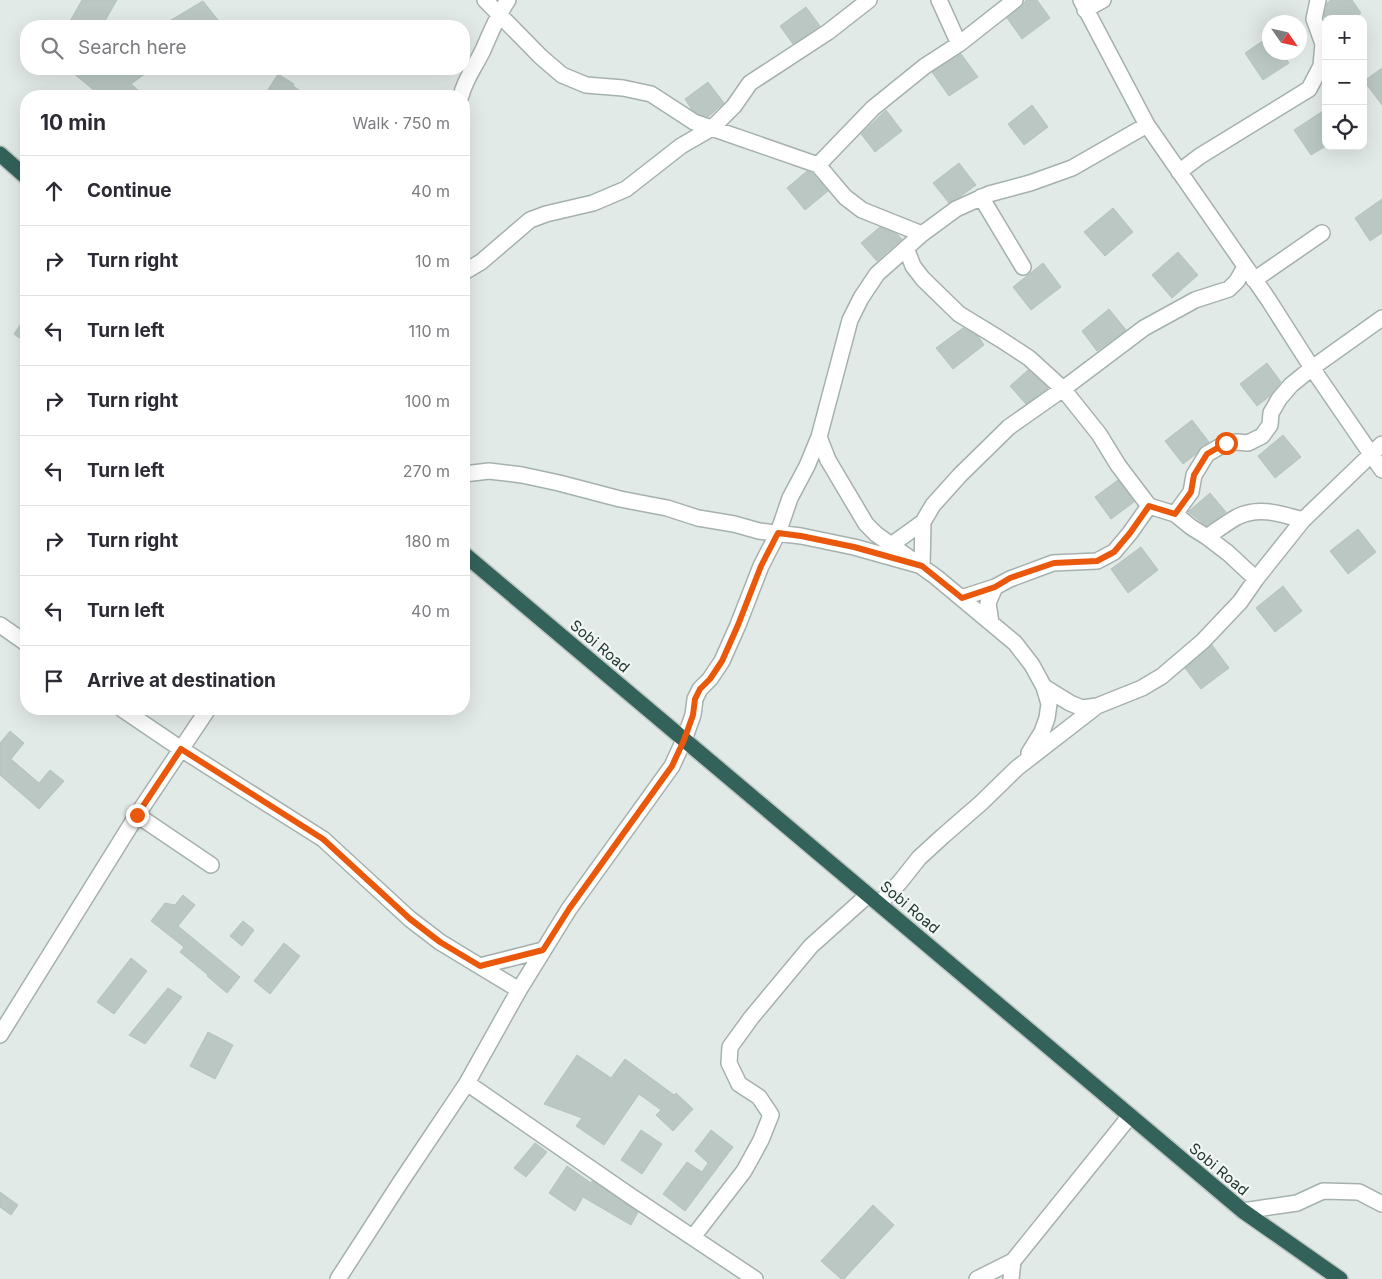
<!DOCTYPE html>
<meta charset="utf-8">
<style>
:root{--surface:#fff;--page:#f7f7f7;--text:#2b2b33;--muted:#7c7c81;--line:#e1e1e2}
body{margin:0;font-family:Inter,sans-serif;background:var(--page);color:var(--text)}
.controls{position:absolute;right:15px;top:15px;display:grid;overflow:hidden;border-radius:10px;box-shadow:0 5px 20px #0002}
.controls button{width:45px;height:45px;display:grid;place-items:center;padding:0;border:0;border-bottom:1px solid var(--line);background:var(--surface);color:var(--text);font:25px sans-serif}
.compass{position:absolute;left:1262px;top:15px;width:45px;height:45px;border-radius:50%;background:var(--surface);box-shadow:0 5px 20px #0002;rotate:124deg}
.stop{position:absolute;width:15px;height:15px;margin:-11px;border:4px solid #ea580c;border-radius:50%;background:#fff}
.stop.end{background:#ea580c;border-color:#fff;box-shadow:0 1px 5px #0008}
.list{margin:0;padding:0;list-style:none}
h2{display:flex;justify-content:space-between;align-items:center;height:65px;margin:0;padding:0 20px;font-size:21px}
h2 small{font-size:16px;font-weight:400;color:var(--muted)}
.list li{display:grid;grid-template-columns:32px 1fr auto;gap:15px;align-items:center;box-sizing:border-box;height:70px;padding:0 20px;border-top:1px solid var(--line)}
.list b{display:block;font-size:19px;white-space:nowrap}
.list em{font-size:16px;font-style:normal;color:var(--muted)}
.icon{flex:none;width:28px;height:28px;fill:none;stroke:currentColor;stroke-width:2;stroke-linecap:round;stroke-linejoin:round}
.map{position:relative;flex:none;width:1382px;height:1279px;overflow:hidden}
.search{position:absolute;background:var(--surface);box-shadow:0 5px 20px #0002;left:20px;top:20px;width:450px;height:55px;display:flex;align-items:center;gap:12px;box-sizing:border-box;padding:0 18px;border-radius:20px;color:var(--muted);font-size:19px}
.panel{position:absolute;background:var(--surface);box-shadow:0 5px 20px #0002;left:20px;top:90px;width:450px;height:625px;border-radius:20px}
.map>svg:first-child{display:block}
.building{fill:#bac7c3;stroke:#b5c3be}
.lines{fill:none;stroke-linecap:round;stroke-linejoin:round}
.street-casing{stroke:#a5b1ae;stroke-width:18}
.highway-casing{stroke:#bdc4c2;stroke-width:18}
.street{stroke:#fff;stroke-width:15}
.highway{stroke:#33625a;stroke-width:15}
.route{stroke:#ea580c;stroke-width:6}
.labels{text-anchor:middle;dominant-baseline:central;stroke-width:4.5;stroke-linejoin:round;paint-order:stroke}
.street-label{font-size:15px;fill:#243934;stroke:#f2f7f5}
</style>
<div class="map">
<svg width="1382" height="1279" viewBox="0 0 1382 1279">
<rect width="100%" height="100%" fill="#e2eae7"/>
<path class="building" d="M 82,0 L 117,0 L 102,26 L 79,26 L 70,21 Z
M 1026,0 L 1037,0 L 1050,18 L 1022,39 L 1007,18 L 1021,7 Z
M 1331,0 L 1352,0 L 1361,13 L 1353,19 L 1326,19 L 1324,17 L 1327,3 Z
M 203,1 L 218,20 L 210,26 L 161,26 Z
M 806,7 L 820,26 L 793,44 L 780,26 Z
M 1270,36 L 1270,52 L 1282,52 L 1289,63 L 1263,80 L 1245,53 Z
M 961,54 L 978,77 L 949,96 L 932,72 Z
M 1382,68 L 1382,105 L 1364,81 Z
M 68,69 L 152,69 L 131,84 L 145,96 L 101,96 Z
M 278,74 L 294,84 L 293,86 L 308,96 L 264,96 Z
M 708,82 L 724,103 L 708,117 L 698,114 L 692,110 L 685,99 Z
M 1032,105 L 1048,127 L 1024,145 L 1008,124 Z
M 1326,109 L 1326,146 L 1311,155 L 1294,130 Z
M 886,110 L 902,131 L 875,152 L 861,134 Z
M 959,163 L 976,185 L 961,196 L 949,203 L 933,183 Z
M 807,171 L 812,173 L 828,191 L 805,210 L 787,188 Z
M 1382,199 L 1382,233 L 1370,241 L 1355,218 Z
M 1113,208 L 1133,232 L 1105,256 L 1084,232 Z
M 880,227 L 897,234 L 902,239 L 877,261 L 861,243 Z
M 1178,252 L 1198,275 L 1172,298 L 1152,275 Z
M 1043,263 L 1061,287 L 1031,310 L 1013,287 Z
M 1109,309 L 1126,330 L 1097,351 L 1082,331 Z
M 26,316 L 26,343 L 14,334 Z
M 963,328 L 978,336 L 984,345 L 953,369 L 936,348 Z
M 1267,363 L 1281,382 L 1270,396 L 1257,406 L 1240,384 Z
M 1028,370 L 1048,388 L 1026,404 L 1010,386 Z
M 1192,420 L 1209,442 L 1202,446 L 1196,454 L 1183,464 L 1165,441 Z
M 1283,435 L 1301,457 L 1275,478 L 1258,456 Z
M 1118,480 L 1134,502 L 1111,519 L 1095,497 Z
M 1210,493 L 1226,512 L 1207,526 L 1188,512 Z
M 1358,529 L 1376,552 L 1348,574 L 1330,551 Z
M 1141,547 L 1158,570 L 1128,593 L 1111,569 Z
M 1283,586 L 1302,611 L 1275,632 L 1256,608 Z
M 1212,645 L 1229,668 L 1201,689 L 1185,668 Z
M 10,731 L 24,743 L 11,759 L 39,783 L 50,770 L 64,781 L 39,809 L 0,775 L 0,743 Z
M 183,895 L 195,905 L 178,926 L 240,977 L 227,993 L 207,976 L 208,975 L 180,952 L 184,947 L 151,921 L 165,903 L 175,905 Z
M 243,921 L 254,930 L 242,946 L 230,936 Z
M 284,943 L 300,956 L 270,994 L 254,981 Z
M 131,958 L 147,971 L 114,1014 L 97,1002 Z
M 168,988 L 182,997 L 145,1044 L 129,1035 Z
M 208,1032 L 233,1045 L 215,1079 L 190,1066 Z
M 577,1055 L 611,1078 L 625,1059 L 674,1095 L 676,1093 L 693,1109 L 673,1131 L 656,1115 L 661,1110 L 639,1094 L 604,1145 L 576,1126 L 582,1118 L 544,1104 Z
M 641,1130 L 662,1144 L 642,1174 L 621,1160 Z
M 711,1130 L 733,1147 L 685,1211 L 663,1194 L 687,1162 L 702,1172 L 708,1163 L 695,1151 Z
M 535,1143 L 547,1152 L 526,1177 L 514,1168 Z
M 567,1166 L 591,1183 L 592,1181 L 596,1183 L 638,1212 L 631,1225 L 583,1197 L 575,1211 L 549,1193 Z
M 0,1192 L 18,1205 L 11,1215 L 0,1207 Z
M 873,1205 L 894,1225 L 844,1279 L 841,1279 L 821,1261 Z"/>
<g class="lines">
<defs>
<path id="street" d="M 485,0 L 541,57 L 562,75 L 586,85 L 623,88 L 651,94 L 694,122 L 818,165 L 845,197 L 862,210 L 922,234
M 1081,0 L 1147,125 L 1268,299 L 1312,368 L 1382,470
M 1085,10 L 1103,0
M 959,44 L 1015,0
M 461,96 C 465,79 476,65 483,50 C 491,32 497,16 508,0
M 818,165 L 873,108 L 925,66 L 959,44 L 939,0
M 1179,172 L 1200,156 L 1309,89 L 1321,66 L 1323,44 L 1314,19 L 1318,0
M 981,197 L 1023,267
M 906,248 L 913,266 L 923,279 L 959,314 L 1000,339 L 1029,358 L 1063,389 L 1099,434 L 1118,465 L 1149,506 L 1175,514 L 1191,527 L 1207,537 L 1228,553 L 1256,579
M 464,272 L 481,262 L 530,220 L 546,214 L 593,203 L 626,189 L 681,146 L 712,128 L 734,106 L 750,83 L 828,32 L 869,0
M 1254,280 L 1322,233
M 819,437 L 828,460 L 866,524 L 876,534 L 936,577 L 1015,643 L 1032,665 L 1044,687 L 1049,704 L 1047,718 L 1042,732 L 1029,753
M 464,474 L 489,471 L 522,475 L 559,483 L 620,499 L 667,508 L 698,518 L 734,524 L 759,531 L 801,536 L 854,547 L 922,566 L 923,522
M 1175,514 L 1191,492 L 1194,475 L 1207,454 L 1226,443 L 1237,442 L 1248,443 L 1262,436 L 1270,425 L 1271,413 L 1279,399 L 1291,385 L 1312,368 L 1382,318
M 1207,537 C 1216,531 1226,523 1237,517 C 1259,506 1281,514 1303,520
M 891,545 L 923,522 L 933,505 L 960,475 L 1009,427 L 1063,389 L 1144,328 L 1195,300 L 1229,289 L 1237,281 L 1245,267
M 961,598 L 995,587 L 1010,579 L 1053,563 L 1097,561 L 1114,552 L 1130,533 L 1149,506
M 991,623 L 988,603 L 995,587
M 0,625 L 26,643
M 1044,687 L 1070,703 L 1082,708 L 1097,706
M 122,709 L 181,749 L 323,839 L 410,919 L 440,942 L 519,990
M 137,815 L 211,865
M 879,904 L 900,882 L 919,858 L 943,836 L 981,803 L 1017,768 L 1097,706 L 1142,688 L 1162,676 L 1203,641 L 1240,602 L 1256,579 L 1303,520 L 1382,444
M 480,966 L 543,950
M 0,1035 L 137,815 L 208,709
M 467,1083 L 632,1197 L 755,1279
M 1243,1211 L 1297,1203 L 1323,1191 L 1359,1192 L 1382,1204
M 693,1237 L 744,1171 L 761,1140 L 771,1115 L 759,1097 L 739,1084 L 729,1063 L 730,1047 L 751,1018 L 811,946 L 868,895
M 338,1279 L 400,1183 L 467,1083 L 519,990 L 569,909 L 672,766 L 684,740 L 693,715 L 695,699 L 700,689 L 710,679 L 722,661 L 738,625 L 761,566 L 778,533 L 790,498 L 807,466 L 819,437 L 850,320 L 861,298 L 877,274 L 922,234 L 956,209 L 989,194 L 1030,183 L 1072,168 L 1147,125
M 977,1279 L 1013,1261 L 1130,1116
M 1011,1279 L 1013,1261"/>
<path id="highway" d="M 0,154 L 26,177
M 464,554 L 1243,1211 L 1340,1279"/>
</defs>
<use href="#street" class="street-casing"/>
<use href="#highway" class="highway-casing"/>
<use href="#street" class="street"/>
<use href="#highway" class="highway"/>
</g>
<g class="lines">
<path class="route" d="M 137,815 L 181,749 L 323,839 L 410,919 L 440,942 L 480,966 L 543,950 L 569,909 L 672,766 L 684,740 L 693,715 L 695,699 L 700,689 L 710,679 L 722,661 L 738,625 L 761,566 L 778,533 L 801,536 L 854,547 L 922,566 L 962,598 L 995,587 L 1010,578 L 1054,563 L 1097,561 L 1114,552 L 1130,533 L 1149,506 L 1175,514 L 1191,492 L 1194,475 L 1207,454 L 1226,443"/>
</g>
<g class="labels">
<g class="street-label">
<text transform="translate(600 646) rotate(40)">Sobi Road</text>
<text transform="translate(910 907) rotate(40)">Sobi Road</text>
<text transform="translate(1219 1169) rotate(40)">Sobi Road</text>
</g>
</g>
</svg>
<div class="controls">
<button>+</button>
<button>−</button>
<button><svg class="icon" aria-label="locate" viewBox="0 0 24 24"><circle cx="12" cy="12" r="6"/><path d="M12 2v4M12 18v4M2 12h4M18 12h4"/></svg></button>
</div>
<svg class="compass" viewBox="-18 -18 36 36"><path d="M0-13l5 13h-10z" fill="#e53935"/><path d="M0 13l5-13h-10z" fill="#7c7c81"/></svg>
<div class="stop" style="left:1226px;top:443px"></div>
<div class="stop end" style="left:137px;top:815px"></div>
<div class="search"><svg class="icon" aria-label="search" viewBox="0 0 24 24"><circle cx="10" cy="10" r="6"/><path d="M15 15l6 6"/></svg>Search here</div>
<section class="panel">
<h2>10 min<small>Walk · 750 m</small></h2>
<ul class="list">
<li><svg class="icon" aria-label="ahead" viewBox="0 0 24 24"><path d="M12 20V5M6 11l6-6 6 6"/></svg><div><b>Continue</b></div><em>40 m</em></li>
<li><svg class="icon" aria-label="right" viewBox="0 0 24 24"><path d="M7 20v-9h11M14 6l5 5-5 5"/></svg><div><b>Turn right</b></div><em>10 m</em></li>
<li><svg class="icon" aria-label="left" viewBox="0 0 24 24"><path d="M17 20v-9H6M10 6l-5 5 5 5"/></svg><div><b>Turn left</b></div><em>110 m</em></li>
<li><svg class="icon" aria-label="right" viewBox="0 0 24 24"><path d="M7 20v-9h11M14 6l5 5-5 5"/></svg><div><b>Turn right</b></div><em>100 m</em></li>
<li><svg class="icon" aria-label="left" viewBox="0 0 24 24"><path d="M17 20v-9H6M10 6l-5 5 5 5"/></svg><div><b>Turn left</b></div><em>270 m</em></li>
<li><svg class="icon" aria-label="right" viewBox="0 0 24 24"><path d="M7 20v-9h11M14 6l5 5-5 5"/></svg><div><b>Turn right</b></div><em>180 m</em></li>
<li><svg class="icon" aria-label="left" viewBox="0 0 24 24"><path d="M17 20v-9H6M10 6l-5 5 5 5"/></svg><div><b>Turn left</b></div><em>40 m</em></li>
<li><svg class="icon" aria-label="arrive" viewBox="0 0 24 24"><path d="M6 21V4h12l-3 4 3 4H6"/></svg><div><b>Arrive at destination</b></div></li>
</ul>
</section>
</div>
